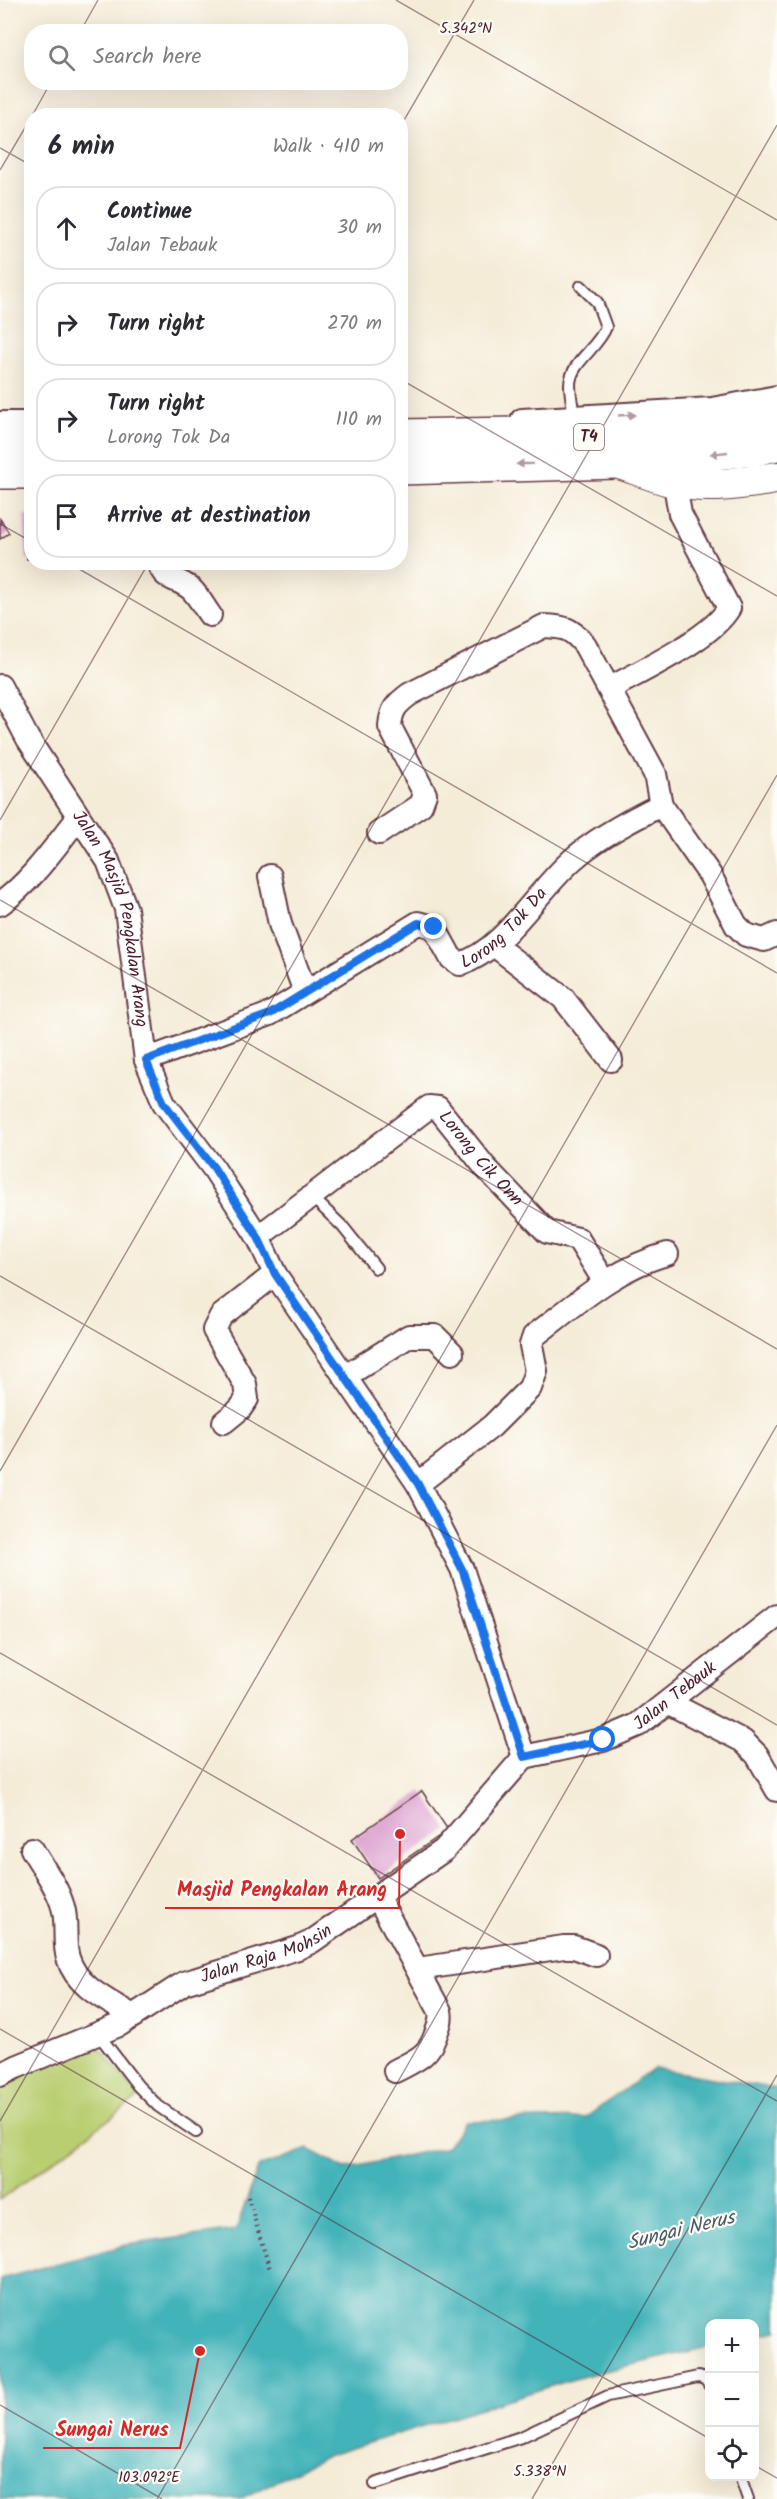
<!DOCTYPE html>
<meta charset="utf-8">
<style>
:root{--surface:#fff;--page:#f2f2f3;--text:#2b2b33;--muted:#7c7c81;--line:#e1e1e2}
body{margin:0;font-family:Kalam,sans-serif;background:var(--page);color:var(--text)}
.controls{position:absolute;right:18px;bottom:18px;display:grid;overflow:hidden;border-radius:12px;box-shadow:0 6px 24px #0002}
.controls button{width:54px;height:54px;display:grid;place-items:center;padding:0;border:0;border-bottom:2px solid var(--line);background:var(--surface);color:var(--text);font:30px sans-serif}
.stop{position:absolute;width:18px;height:18px;margin:-14px;border:4px solid #1a73e8;border-radius:50%;background:#fff}
.stop.end{background:#1a73e8;border-color:#fff;box-shadow:0 2px 6px #0008}
.list{margin:0;padding:0;list-style:none}
h2{display:flex;justify-content:space-between;align-items:center;height:78px;margin:0;padding:0 24px;font-size:26px}
h2 small{font-size:20px;font-weight:400;color:var(--muted)}
.list li{display:grid;grid-template-columns:39px 1fr auto;gap:18px;align-items:center;box-sizing:border-box;height:84px;margin:0 12px 12px;padding:0 12px;border:2px solid var(--line);border-radius:24px}
.list b{display:block;font-size:22px;white-space:nowrap}
.list p{margin:0;font-size:20px;white-space:nowrap;color:var(--muted)}
.list em{font-size:20px;font-style:normal;color:var(--muted)}
.icon{flex:none;width:33px;height:33px;fill:none;stroke:currentColor;stroke-width:2;stroke-linecap:round;stroke-linejoin:round}
.map{position:relative;flex:none;width:777px;height:2499px;overflow:hidden}
.search{position:absolute;background:var(--surface);box-shadow:0 6px 24px #0002;left:24px;top:24px;width:384px;height:66px;display:flex;align-items:center;gap:15px;box-sizing:border-box;padding:0 21px;border-radius:24px;color:var(--muted);font-size:22px}
.panel{position:absolute;background:var(--surface);box-shadow:0 6px 24px #0002;left:24px;top:108px;width:384px;height:462px;border-radius:24px}
.map>svg:first-child{display:block}
.green{fill:#b9ce71;stroke:#82764e;stroke-width:1.5}
.water{fill:#42b3b9;stroke:#466972;stroke-width:1.5}
.building{fill:#d896cb}
.lines{fill:none;stroke-linecap:round;stroke-linejoin:round}
.lane-casing{stroke:#643e45;stroke-width:14}
.street-casing{stroke:#643e45;stroke-width:26}
.secondary-casing{stroke:#643e45;stroke-width:34}
.highway-casing{stroke:#643e45;stroke-width:36}
.path{stroke:#643e45;stroke-width:4;stroke-dasharray:1.5 4.5;stroke-linecap:butt}
.lane{stroke:#fff;stroke-width:10}
.street{stroke:#fff;stroke-width:22}
.secondary{stroke:#fff;stroke-width:32}
.highway{stroke:#fff;stroke-width:33}
.oneway{fill:#ae9aa0}
.route{stroke:#1a73e8;stroke-width:8}
.ticks{fill:none;stroke:#4a1f2b;stroke-width:1.5;stroke-opacity:0.45}
.labels{text-anchor:middle;dominant-baseline:central;stroke-width:4.5;stroke-linejoin:round;paint-order:stroke}
.shield{fill:#fdfcf7;stroke:#806168;stroke-width:1.5}
.shield-label{font-size:16px;font-weight:bold;fill:#4a1f2b}
.street-label{font-size:18px;fill:#4a1f2b;stroke:#fdfcf7}
.water-label{font-size:20px;font-style:italic;fill:#475a64;stroke:#fdfcf7}
.ticks-label{font-size:15px;text-anchor:middle;fill:#4a1f2b;stroke:#fdfcf7;stroke-width:4.5;stroke-linejoin:round;paint-order:stroke}
.leader{fill:none;stroke:#d62828;stroke-width:2}
.callout-dot{fill:#d62828;stroke:#fdfcf7;stroke-width:2}
.callout-label{font-size:20px;text-anchor:middle;font-weight:bold;fill:#d62828;stroke:#fdfcf7;stroke-width:4.5;stroke-linejoin:round;paint-order:stroke}
</style>
<div class="map">
<svg width="777" height="2499" viewBox="0 0 777 2499">
<rect width="100%" height="100%" fill="#fdfcf7"/>
<filter id="ink" filterUnits="userSpaceOnUse"><feTurbulence type="fractalNoise" baseFrequency=".0167" numOctaves="2"/><feDisplacementMap in="SourceGraphic" scale="12" xChannelSelector="R" yChannelSelector="G"/><feConvolveMatrix kernelMatrix="1 2 1 2 8 2 1 2 1" color-interpolation-filters="sRGB"/></filter>
<filter id="wash" filterUnits="userSpaceOnUse"><feTurbulence type="fractalNoise" baseFrequency=".008" numOctaves="4" result="noise"/><feDisplacementMap in="SourceGraphic" scale="24" xChannelSelector="R" yChannelSelector="G"/><feGaussianBlur stdDeviation="1.35" result="paint"/><feColorMatrix in="noise" values="0 0 0 0 0 0 0 0 0 0 0 0 0 0 0 0 0 1.4 0 .05"/><feComposite in="paint" operator="in"/></filter>
<g filter="url(#wash)">
<rect width="100%" height="100%" fill="#f5ecd8"/>
<path class="green" d="M 99,2047 L 139,2097 L 0,2200 L 0,2084 L 12,2075 Z"/>
<path class="water" d="M 654,2068 L 777,2089 L 777,2331 L 755,2336 L 754,2324 L 710,2324 L 709,2347 L 584,2376 L 326,2456 L 240,2499 L 0,2499 L 0,2279 L 126,2245 L 236,2230 L 258,2167 L 308,2149 L 345,2169 L 447,2147 L 465,2121 L 585,2118 Z"/>
<g id="blocks">
<path class="building" d="M 24,515 L 32,515 L 32,558 L 27,559 Z
M 0,519 L 9,533 L 0,539 Z
M 422,1791 L 448,1830 L 378,1878 L 352,1839 Z"/>
</g>
</g>
<g filter="url(#ink)">
<use href="#blocks" fill-opacity="0" stroke="#643e45" stroke-width="1.5"/>
<g class="lines">
<defs>
<path id="lane" d="M 574,418 C 573,407 570,395 570,384 C 571,362 598,348 606,327 L 597,302 L 581,286
M 312,1197 L 343,1227 L 376,1268
M 99,2035 L 138,2086 L 158,2106 L 196,2132
M 740,2476 L 748,2499
M 375,2484 L 521,2437 L 608,2396 L 698,2377 L 705,2379 L 710,2386"/>
<g id="street">
<path d="M 522,420 L 712,409 L 777,397"/>
<path d="M 0,423 L 32,423"/>
<path d="M 159,562 C 162,581 180,578 192,590 C 199,597 204,607 210,615"/>
<path id="s1" d="M 0,686 L 28,739 L 108,861 L 126,909 L 146,1060 L 164,1103 L 214,1169 L 258,1237 L 275,1274 L 418,1484 L 462,1569 L 524,1757"/>
<path d="M 609,689 C 641,671 711,639 729,608 L 680,514 L 672,467"/>
<path d="M 379,833 L 421,805 L 425,794 L 390,727 C 391,710 396,704 410,694 L 544,626 C 565,627 571,628 585,645 L 655,774 L 661,805"/>
<path d="M 270,876 L 280,924 L 305,992"/>
<path d="M 0,904 C 31,882 54,848 78,818"/>
<path d="M 494,945 L 563,998 L 611,1060"/>
<path id="s2" d="M 146,1060 L 270,1014 L 418,923 L 434,927 L 451,958 L 460,964 C 506,950 540,885 578,855 C 602,835 633,819 661,805 L 710,875 L 736,925 L 746,935 L 764,940 L 777,934"/>
<path id="s3" d="M 258,1237 L 429,1107 L 438,1108 L 485,1167 L 547,1232 L 578,1239 L 605,1282"/>
<path d="M 346,1376 L 409,1336 L 435,1336 L 452,1353"/>
<path d="M 224,1422 L 240,1409 L 247,1399 L 245,1384 L 214,1330 L 221,1316 L 275,1274"/>
<path d="M 418,1484 L 492,1426 L 530,1388 L 536,1371 L 531,1345 L 534,1336 C 575,1305 615,1268 667,1254"/>
<path d="M 669,1703 L 743,1741 L 757,1755 L 777,1790"/>
<path id="s4" d="M 524,1757 L 603,1740 L 638,1725 L 777,1616"/>
<path d="M 32,1849 C 43,1868 57,1886 63,1907 C 68,1923 63,1942 68,1958 C 77,1988 109,2001 133,2016"/>
<path d="M 377,1896 L 440,2011 C 442,2020 439,2025 436,2034 C 428,2057 416,2060 395,2071"/>
<path d="M 418,1969 L 564,1947 L 574,1947 L 596,1955"/>
<path id="s5" d="M 0,2075 L 16,2067 L 119,2025 L 184,1983 L 298,1948 L 311,1942 L 444,1850 L 524,1757"/>
</g>
<path id="secondary" d="M 617,462 C 635,468 652,475 670,480 C 706,490 742,483 777,478"/>
<path id="highway" d="M 400,436 L 521,434 L 591,437 L 697,428 L 777,416
M 0,440 L 32,440
M 400,468 L 617,462 L 755,449 L 777,444
M 0,472 L 32,472"/>
</defs>
<use href="#lane" class="lane-casing"/>
<use href="#street" class="street-casing"/>
<use href="#secondary" class="secondary-casing"/>
<use href="#highway" class="highway-casing"/>
<path class="path" d="M 248,2197 L 270,2270"/>
<use href="#lane" class="lane"/>
<use href="#street" class="street"/>
<use href="#secondary" class="secondary"/>
<use href="#highway" class="highway"/>
</g>
<defs><path id="oneway-solid" d="M-6-.8H1V-3.2L6.5 0L1 3.2V.8H-6Z" transform="scale(1.5)"/></defs>
<g class="oneway">
<use href="#oneway-solid" transform="translate(627 415) rotate(-3)"/>
<use href="#oneway-solid" transform="translate(719 453) rotate(174)"/>
<use href="#oneway-solid" transform="translate(525 464) rotate(179)"/>
</g>
</g>
<g class="lines" filter="url(#ink)">
<path class="route" d="M 434,927 L 418,923 L 270,1014 L 146,1060 L 164,1103 L 214,1168 L 258,1237 L 275,1274 L 418,1484 L 462,1569 L 524,1757 L 603,1740"/>
</g>
<path class="ticks" d="M 396,0 L 777,220M 80,32 L 98,0M 32,116 L 51,82M 400,127 L 474,0M 0,148 L 32,166M 0,170 L 32,116M 400,379 L 777,596M 0,524 L 32,542M 67,562 L 777,973M 0,820 L 149,562M 0,900 L 777,1349M 0,1276 L 777,1725M 0,1471 L 777,125M 0,1653 L 777,2101M 0,2029 L 710,2439M 0,2121 L 777,775M 0,2405 L 162,2499M 754,2465 L 777,2478M 157,2499 L 777,1425M 532,2499 L 777,2075"/>
<g class="labels">
<rect class="shield" x="574" y="424" width="30" height="26" rx="4.5"/>
<g class="shield-label">
<text x="589" y="437">T4</text>
</g>
<g class="street-label">
<text stroke="none"><textPath href="#s1" startOffset="262">Jalan Masjid Pengkalan Arang</textPath></text>
<text stroke="none"><textPath href="#s2" startOffset="426">Lorong Tok Da</textPath></text>
<text stroke="none"><textPath href="#s3" startOffset="290">Lorong Cik Onn</textPath></text>
<text stroke="none"><textPath href="#s4" startOffset="166">Jalan Tebauk</textPath></text>
<text stroke="none"><textPath href="#s5" startOffset="294">Jalan Raja Mohsin</textPath></text>
</g>
<g class="water-label">
<text transform="translate(681 2231) rotate(-14)">Sungai Nerus</text>
</g>
</g>
<g class="ticks-label">
<text x="466" y="33">5.342°N</text>
<text x="540" y="2476">5.338°N</text>
<text x="149" y="2482">103.092°E</text>
</g>
<path class="leader" d="M400 1834L399 1908H165M200 2351L180 2448H43"/>
<g class="callout-dot">
<circle cx="400" cy="1834" r="6"/>
<circle cx="200" cy="2351" r="6"/>
</g>
<g class="callout-label">
<text x="282" y="1896">Masjid Pengkalan Arang</text>
<text x="112" y="2436">Sungai Nerus</text>
</g>
</svg>
<div class="controls">
<button>+</button>
<button>−</button>
<button><svg class="icon" aria-label="locate" viewBox="0 0 24 24"><circle cx="12" cy="12" r="6"/><path d="M12 2v4M12 18v4M2 12h4M18 12h4"/></svg></button>
</div>
<div class="stop" style="left:603px;top:1740px"></div>
<div class="stop end" style="left:434px;top:927px"></div>
<div class="search"><svg class="icon" aria-label="search" viewBox="0 0 24 24"><circle cx="10" cy="10" r="6"/><path d="M15 15l6 6"/></svg>Search here</div>
<section class="panel">
<h2>6 min<small>Walk · 410 m</small></h2>
<ul class="list">
<li><svg class="icon" aria-label="ahead" viewBox="0 0 24 24"><path d="M12 20V5M6 11l6-6 6 6"/></svg><div><b>Continue</b><p>Jalan Tebauk</p></div><em>30 m</em></li>
<li><svg class="icon" aria-label="right" viewBox="0 0 24 24"><path d="M7 20v-9h11M14 6l5 5-5 5"/></svg><div><b>Turn right</b></div><em>270 m</em></li>
<li><svg class="icon" aria-label="right" viewBox="0 0 24 24"><path d="M7 20v-9h11M14 6l5 5-5 5"/></svg><div><b>Turn right</b><p>Lorong Tok Da</p></div><em>110 m</em></li>
<li><svg class="icon" aria-label="arrive" viewBox="0 0 24 24"><path d="M6 21V4h12l-3 4 3 4H6"/></svg><div><b>Arrive at destination</b></div></li>
</ul>
</section>
</div>
